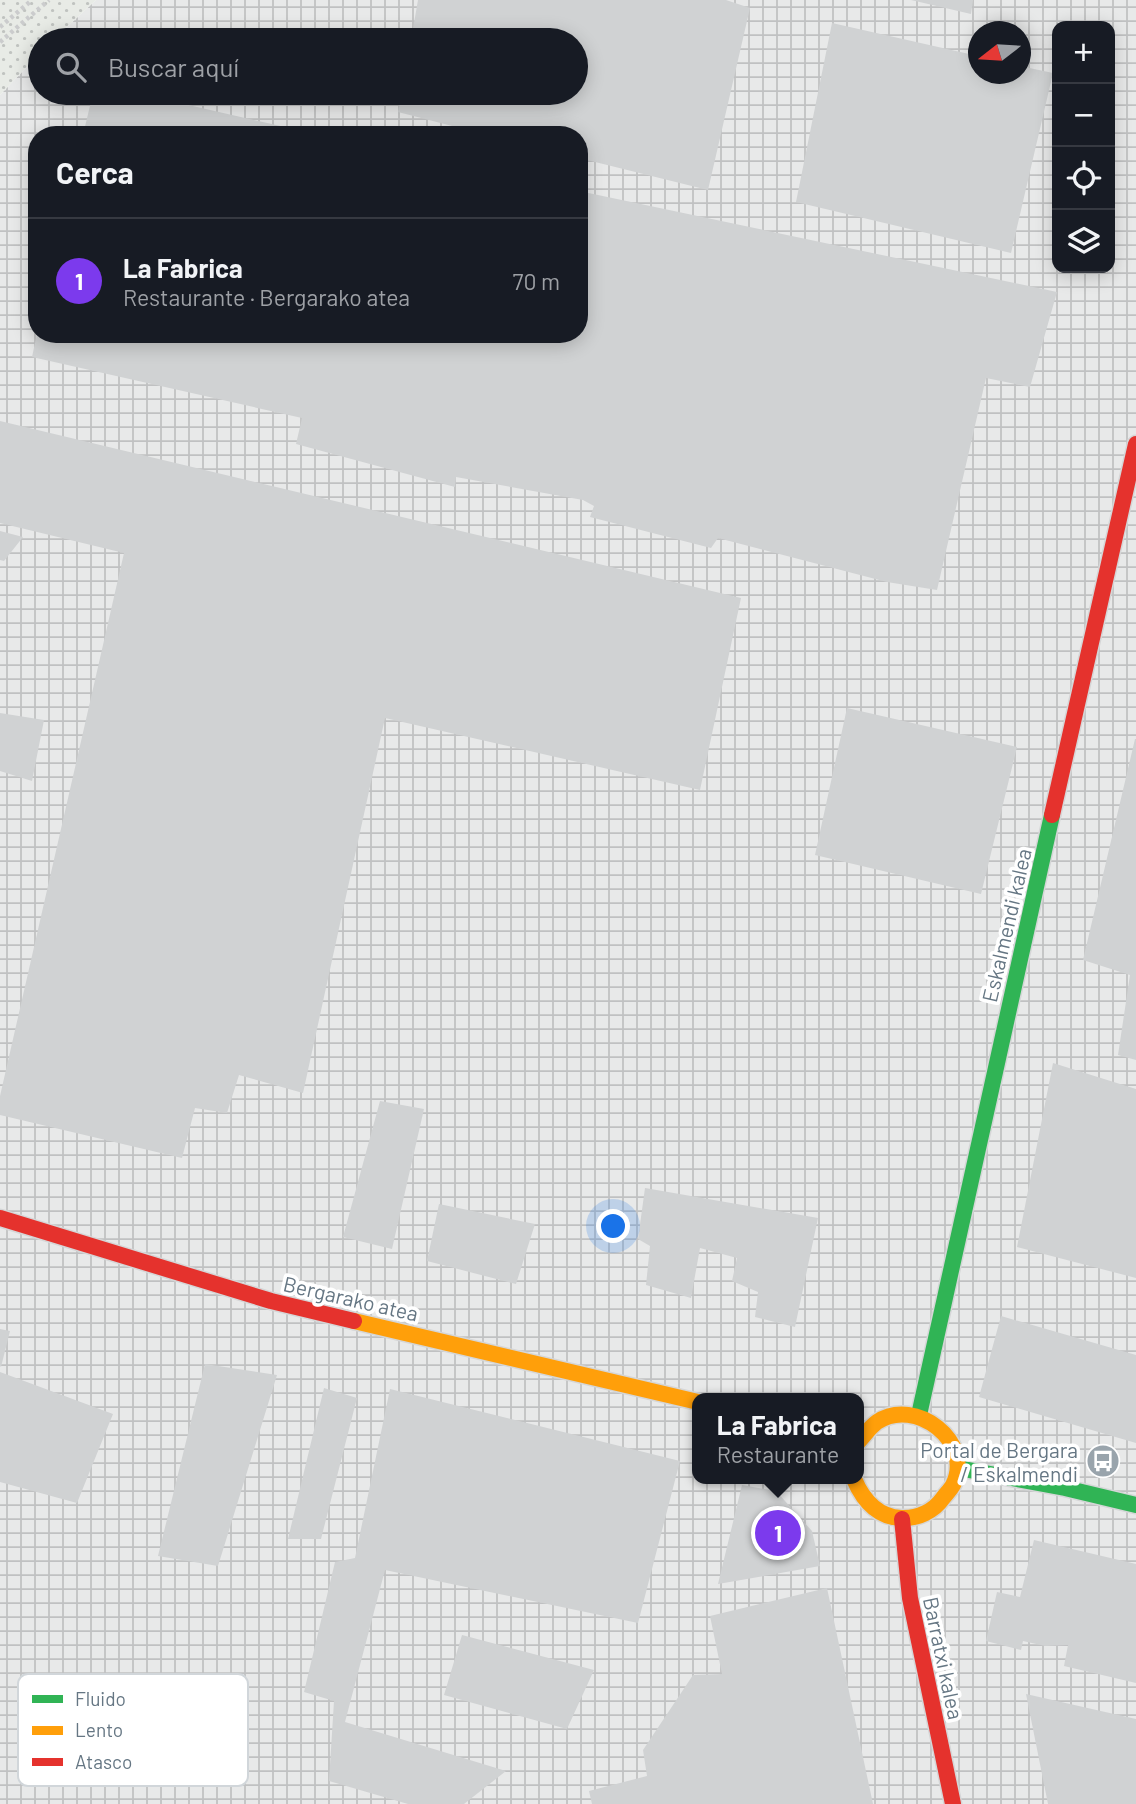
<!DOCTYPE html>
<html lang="es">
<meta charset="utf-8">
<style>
:root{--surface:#171b24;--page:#242831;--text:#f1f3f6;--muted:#9ea1a6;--line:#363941;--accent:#7c3aed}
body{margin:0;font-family:Barlow,sans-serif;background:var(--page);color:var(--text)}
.controls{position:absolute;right:21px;top:21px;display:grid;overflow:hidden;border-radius:14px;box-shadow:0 4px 18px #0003}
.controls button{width:63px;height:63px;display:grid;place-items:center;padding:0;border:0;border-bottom:2px solid var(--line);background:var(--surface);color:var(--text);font:35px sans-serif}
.compass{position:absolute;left:968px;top:21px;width:63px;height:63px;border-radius:50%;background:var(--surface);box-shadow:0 4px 18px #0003;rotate:253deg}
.you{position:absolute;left:614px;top:1227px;width:24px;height:24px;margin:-18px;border:5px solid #fff;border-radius:50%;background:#1a73e8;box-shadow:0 0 0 10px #1a73e833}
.badge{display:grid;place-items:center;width:46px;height:46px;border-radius:50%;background:var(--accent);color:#fff;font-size:23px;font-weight:700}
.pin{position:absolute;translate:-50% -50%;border:4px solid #fff;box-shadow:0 2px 7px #0006}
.popup{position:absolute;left:692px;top:1393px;width:172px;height:91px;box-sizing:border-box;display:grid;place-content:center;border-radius:14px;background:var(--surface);filter:drop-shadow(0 2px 5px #0005);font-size:23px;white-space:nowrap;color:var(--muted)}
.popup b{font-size:26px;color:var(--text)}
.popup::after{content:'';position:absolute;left:50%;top:100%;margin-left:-14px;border:14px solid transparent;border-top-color:var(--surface)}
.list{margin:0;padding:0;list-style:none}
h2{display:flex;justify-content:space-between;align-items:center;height:91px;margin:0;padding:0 28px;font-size:30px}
h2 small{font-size:23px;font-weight:400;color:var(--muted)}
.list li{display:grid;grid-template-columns:46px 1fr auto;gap:21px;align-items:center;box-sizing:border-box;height:126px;padding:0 28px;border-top:2px solid var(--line)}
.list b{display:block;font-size:26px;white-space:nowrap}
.list p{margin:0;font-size:23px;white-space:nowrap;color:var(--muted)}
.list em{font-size:23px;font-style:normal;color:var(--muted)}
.icon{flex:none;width:38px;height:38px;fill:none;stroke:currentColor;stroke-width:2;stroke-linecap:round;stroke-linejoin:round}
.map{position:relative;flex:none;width:1136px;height:1804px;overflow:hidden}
.search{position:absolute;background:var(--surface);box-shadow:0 4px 18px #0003;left:28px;top:28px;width:560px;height:77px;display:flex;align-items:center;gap:18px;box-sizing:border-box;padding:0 24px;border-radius:38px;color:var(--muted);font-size:26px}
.panel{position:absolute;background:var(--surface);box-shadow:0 4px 18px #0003;left:28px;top:126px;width:560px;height:217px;border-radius:28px}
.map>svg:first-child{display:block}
.industrial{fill:url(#industrial-grid);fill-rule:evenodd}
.park{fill:url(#park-dots)}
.building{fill:#d0d2d3}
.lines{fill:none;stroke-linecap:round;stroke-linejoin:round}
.fast-casing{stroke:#d5d6d7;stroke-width:19}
.slow-casing{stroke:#d5d6d7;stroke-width:19}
.jam-casing{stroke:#d5d6d7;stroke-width:19}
.path{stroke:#cbcccd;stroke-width:4.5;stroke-dasharray:3.5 3.5;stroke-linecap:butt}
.fast{stroke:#30b455;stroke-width:16}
.slow{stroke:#ff9f0a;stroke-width:16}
.jam{stroke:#e5322d;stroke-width:16}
.labels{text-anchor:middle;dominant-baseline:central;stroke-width:7;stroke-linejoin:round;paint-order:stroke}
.street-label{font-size:21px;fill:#657683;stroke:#fff}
.poi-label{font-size:21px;fill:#657683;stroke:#fff;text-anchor:end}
.key{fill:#fff;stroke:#d1d6da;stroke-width:2}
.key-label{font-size:19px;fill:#657683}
</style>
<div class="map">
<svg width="1136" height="1804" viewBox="0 0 1136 1804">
<defs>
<pattern id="industrial-grid" width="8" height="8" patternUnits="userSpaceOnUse" patternTransform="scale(1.75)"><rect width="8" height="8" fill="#e8e9e9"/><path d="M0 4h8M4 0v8" fill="none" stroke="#c0c1c2"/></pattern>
<pattern id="park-dots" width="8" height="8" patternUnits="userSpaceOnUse" patternTransform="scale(1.75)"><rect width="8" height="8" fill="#e8ebe6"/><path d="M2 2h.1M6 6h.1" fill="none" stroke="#c0c3c0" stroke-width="1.8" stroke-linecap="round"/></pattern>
</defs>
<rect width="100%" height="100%" fill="#f9f9f9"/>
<path class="industrial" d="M 96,0 L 1136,0 L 1136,1804 L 0,1804 L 0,95 L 40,53 L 40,93 L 576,93 L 576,40 L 53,40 ZM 1057,26 L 1110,26 L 1110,268 L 1057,268 ZM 978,32 L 1020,32 L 1020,74 L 978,74 ZM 37,135 L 579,135 L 579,334 L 37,334 ZM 698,1398 L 858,1398 L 858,1479 L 698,1479 Z"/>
<path class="park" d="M 0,0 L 96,0 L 53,40 L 40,40 L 40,53 L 0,95 Z"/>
<path class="building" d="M 418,0 L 726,0 L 750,8 L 708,190 L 579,158 L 579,135 L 487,135 L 398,112 L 402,93 L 576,93 L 576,40 L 411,40 Z
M 911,0 L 973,0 L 971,14 Z
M 832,23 L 978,56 L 978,74 L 1020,74 L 1020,66 L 1053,73 L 1011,253 L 796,202 Z
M 93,93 L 136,93 L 320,135 L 83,135 Z
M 579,191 L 1057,292 L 1030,387 L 986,378 L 937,590 L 887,582 L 718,538 L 711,548 L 590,517 L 594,506 L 583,500 L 456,477 L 455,487 L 296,444 L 302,418 L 32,357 L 37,334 L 579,334 Z
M 0,421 L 741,598 L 700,790 L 385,718 L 303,1093 L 239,1075 L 227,1113 L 195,1108 L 182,1158 L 0,1115 L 0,1096 L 124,553 L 0,523 Z
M 0,531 L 23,537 L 4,561 L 0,560 Z
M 847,708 L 1017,747 L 981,894 L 815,855 Z
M 0,713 L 44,720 L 32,781 L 0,771 Z
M 1135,739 L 1136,739 L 1136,1060 L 1118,1055 L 1130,975 L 1083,960 Z
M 1053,1063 L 1136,1089 L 1136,1278 L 1017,1247 Z
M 380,1101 L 424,1109 L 392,1249 L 343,1237 Z
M 645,1188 L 818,1218 L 795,1327 L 755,1317 L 758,1292 L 732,1281 L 737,1258 L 700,1248 L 691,1298 L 646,1285 L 650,1246 L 638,1239 Z
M 439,1204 L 535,1224 L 516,1284 L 427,1261 Z
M 1001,1316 L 1136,1355 L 1136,1443 L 979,1397 Z
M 0,1329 L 10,1331 L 1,1367 L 0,1366 Z
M 205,1364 L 277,1375 L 218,1566 L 158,1556 Z
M 0,1372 L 113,1414 L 77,1503 L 0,1482 Z
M 324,1388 L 357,1398 L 321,1539 L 288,1539 Z
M 390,1389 L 680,1461 L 638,1623 L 385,1570 L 345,1722 L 506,1771 L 464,1804 L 408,1804 L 329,1781 L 334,1701 L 304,1692 L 335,1562 L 355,1558 Z
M 742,1485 L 776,1491 L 812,1531 L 820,1566 L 718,1584 Z
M 1034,1540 L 1136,1564 L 1136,1683 L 1064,1666 L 1068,1645 L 1045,1646 L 1023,1641 L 1021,1650 L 986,1641 L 997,1592 L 1020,1597 Z
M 827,1588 L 873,1804 L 592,1804 L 589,1791 L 647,1776 L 643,1750 L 693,1675 L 722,1674 L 710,1616 Z
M 462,1635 L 594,1670 L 567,1729 L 444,1695 Z
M 1026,1694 L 1136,1719 L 1136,1804 L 1048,1804 Z"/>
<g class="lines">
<defs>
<path id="fast" d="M 919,1415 L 1052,815
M 958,1468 L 1065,1488 L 1136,1505"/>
<path id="slow" d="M 354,1321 L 698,1402
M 854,1479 C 863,1500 877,1517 901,1518 C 918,1519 934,1511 943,1498 C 946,1494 951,1489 953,1485 C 975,1442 915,1396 877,1422 C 870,1427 864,1436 858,1442"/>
<path id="jam" d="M 1052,815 L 1136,444
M 0,1218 L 271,1301 L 354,1321
M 902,1519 L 910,1598 L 953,1804"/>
</defs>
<use href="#fast" class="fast-casing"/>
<use href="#slow" class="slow-casing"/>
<use href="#jam" class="jam-casing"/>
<path class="path" d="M 0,27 L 32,0
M 0,42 L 49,0"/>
<use href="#fast" class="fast"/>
<use href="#slow" class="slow"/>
<use href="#jam" class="jam"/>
</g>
<defs>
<symbol id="bus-disc" viewBox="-11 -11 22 22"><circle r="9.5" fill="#99a4ac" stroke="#fff"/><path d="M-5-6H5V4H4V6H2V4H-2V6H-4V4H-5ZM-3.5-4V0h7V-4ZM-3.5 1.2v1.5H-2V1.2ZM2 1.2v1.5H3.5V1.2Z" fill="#fff"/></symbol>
</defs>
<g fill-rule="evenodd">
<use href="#bus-disc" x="1084" y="1442" width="38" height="38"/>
</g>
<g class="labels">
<g class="street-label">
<text transform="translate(1006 925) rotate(-77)">Eskalmendi kalea</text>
<text transform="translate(351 1298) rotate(13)">Bergarako atea</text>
<text transform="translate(944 1658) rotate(78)">Barratxi kalea</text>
</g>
<g class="poi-label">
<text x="1078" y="1449">Portal de Bergara<tspan x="1078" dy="24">/ Eskalmendi</tspan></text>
</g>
</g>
<rect x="18" y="1674" width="230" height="112" rx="10" class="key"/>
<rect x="32" y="1695" width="31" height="8" fill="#30b455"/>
<rect x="32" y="1726" width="31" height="9" fill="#ff9f0a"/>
<rect x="32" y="1758" width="31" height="8" fill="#e5322d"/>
<g class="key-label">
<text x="75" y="1706">Fluido</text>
<text x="75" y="1737">Lento</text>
<text x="75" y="1769">Atasco</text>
</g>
</svg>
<div class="controls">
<button>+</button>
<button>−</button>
<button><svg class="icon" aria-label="locate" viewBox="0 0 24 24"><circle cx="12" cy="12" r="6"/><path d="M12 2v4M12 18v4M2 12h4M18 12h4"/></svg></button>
<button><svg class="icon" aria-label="layers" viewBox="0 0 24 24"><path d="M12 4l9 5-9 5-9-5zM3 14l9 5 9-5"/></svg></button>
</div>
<svg class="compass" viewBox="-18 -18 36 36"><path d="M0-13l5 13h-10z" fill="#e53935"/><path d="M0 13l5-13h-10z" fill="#9ea1a6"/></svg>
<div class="you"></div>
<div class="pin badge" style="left:778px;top:1533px">1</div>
<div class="popup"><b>La Fabrica</b>Restaurante</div>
<div class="search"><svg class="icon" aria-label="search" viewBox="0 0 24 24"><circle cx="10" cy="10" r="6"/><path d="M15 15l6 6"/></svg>Buscar aquí</div>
<section class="panel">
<h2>Cerca<small></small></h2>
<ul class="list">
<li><span class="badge">1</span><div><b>La Fabrica</b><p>Restaurante · Bergarako atea</p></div><em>70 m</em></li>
</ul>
</section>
</div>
